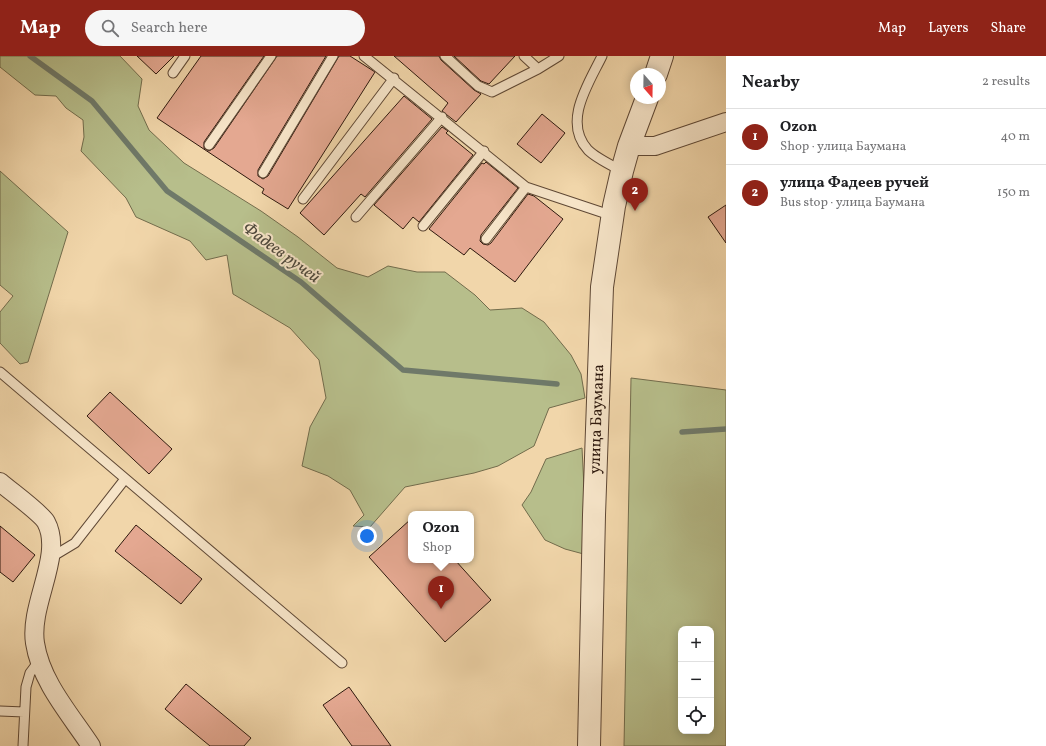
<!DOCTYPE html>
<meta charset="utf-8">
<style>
:root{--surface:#fff;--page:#f6f6f6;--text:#202124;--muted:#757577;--line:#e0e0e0;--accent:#8f2418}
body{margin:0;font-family:Vollkorn,serif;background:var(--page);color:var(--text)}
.controls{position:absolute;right:12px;bottom:12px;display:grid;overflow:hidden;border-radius:8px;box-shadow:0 2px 10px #0003}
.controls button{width:36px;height:36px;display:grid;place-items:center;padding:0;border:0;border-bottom:1px solid var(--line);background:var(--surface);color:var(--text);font:20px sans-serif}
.compass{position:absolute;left:630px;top:12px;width:36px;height:36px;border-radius:50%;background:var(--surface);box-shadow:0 2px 10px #0003;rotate:160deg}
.you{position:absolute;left:367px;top:480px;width:14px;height:14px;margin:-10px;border:3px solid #fff;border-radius:50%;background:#1a73e8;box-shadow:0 0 0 6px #1a73e833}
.badge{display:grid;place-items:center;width:26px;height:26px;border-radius:50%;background:var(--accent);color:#fff;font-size:13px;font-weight:700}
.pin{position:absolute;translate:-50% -33px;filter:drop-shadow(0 1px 2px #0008)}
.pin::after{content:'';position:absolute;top:21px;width:14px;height:12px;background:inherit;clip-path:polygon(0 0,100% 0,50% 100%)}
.popup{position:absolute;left:408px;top:455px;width:66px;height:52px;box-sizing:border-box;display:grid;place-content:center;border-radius:8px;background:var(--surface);filter:drop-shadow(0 1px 3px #0005);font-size:13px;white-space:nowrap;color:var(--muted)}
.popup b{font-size:15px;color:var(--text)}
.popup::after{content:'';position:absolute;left:50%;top:100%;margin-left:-8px;border:8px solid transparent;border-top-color:var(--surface)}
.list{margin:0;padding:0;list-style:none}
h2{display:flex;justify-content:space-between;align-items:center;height:52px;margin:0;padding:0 16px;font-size:17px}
h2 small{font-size:13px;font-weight:400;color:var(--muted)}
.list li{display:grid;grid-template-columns:26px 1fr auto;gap:12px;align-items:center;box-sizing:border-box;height:56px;padding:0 16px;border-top:1px solid var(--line)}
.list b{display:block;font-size:15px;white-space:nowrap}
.list p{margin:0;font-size:13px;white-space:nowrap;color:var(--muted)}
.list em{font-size:13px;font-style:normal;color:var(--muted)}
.icon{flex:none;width:22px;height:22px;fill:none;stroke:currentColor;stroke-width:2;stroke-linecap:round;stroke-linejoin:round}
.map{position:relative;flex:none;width:726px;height:690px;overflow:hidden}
header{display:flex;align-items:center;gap:24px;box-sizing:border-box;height:56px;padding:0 20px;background:var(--accent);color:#fff}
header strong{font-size:19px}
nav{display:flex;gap:22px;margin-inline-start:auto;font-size:14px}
.search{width:280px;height:36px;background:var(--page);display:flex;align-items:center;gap:10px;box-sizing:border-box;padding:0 14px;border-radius:22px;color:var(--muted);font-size:15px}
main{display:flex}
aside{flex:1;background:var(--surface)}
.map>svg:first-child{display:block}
.green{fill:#b7be8b;stroke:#726c4c;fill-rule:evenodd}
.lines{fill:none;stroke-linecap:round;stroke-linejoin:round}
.stream{stroke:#6f7969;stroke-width:5.5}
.building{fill:#e4a891;stroke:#2e190e}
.service-casing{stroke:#5f4835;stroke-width:11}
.minor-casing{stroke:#5f4835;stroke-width:20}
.tertiary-casing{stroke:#5f4835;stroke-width:24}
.service{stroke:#f6e4c8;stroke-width:9}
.minor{stroke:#f6e4c8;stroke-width:18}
.tertiary{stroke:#f6e4c8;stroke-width:22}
.labels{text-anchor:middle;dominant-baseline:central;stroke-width:4;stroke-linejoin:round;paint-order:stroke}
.street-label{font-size:16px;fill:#2e190e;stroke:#f6e4c8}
.water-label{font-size:17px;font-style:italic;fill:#4f493c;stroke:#f6e4c8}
</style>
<header>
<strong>Map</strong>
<div class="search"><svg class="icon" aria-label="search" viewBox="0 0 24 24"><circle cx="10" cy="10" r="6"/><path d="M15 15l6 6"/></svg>Search here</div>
<nav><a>Map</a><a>Layers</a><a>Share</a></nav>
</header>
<main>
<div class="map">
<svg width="726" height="690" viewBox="0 0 726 690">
<rect width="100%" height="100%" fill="#f1d6aa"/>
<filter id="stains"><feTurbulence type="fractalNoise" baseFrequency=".005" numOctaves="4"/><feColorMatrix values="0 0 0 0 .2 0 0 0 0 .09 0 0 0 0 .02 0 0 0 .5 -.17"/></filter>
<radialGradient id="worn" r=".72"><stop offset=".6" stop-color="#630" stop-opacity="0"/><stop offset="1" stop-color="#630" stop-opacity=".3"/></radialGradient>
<path class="green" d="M 0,0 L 120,0 L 142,23 L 138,50 L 149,74 L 184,107 L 261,155 L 298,181 L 337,212 L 368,221 L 388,210 L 417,216 L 445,216 L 475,239 L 490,254 L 522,252 L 544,266 L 571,299 L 581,318 L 585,342 L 549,352 L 534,390 L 498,410 L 474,417 L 405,431 L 370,471 L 353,470 L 364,459 L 350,434 L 328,420 L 302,410 L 310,371 L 326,342 L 319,304 L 290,272 L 233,238 L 227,199 L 206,204 L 190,185 L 136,161 L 126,142 L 81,95 L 84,81 L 83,64 L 66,52 L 56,40 L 35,39 L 0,11 Z
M 0,115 L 68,176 L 28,306 L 20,308 L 0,287 L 0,256 L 13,240 L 0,229 Z
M 631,322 L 726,334 L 726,690 L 624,690 ZM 681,573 L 711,573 L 711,675 L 681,675 Z
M 582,392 L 586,470 L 591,500 L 565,493 L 545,484 L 522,449 L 531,436 L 546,403 Z"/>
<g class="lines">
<path class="stream" d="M 30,0 L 92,45 L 167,135 L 301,226 L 403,314 L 557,328
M 682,376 L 726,373"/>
</g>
<path class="building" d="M 137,0 L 174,0 L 156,18 Z
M 201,0 L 264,0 L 204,86 L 204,92 L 209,95 L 214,92 L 277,0 L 326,0 L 258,114 L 258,120 L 263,123 L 268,120 L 339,0 L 350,0 L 375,16 L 288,153 L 262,137 L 264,133 L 157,62 Z
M 394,0 L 439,0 L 441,4 L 474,34 L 481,38 L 456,66 L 442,55 L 448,47 Z
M 454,0 L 515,0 L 489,28 L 481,25 Z
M 404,40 L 432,63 L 365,141 L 361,138 L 324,179 L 300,157 Z
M 542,58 L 565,77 L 541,107 L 517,88 Z
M 442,71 L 448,75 L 446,77 L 473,99 L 419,166 L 413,161 L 403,173 L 374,149 Z
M 486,106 L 518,132 L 481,179 L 480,185 L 483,188 L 488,189 L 491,187 L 528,138 L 534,140 L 563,163 L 515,226 L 470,192 L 464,199 L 429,173 L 482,107 L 484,108 Z
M 726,149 L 726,187 L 708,161 Z
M 110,336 L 172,393 L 149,418 L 87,360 Z
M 411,463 L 411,504 L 455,504 L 491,544 L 445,586 L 369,501 Z
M 136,469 L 202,523 L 181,548 L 115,495 Z
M 0,470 L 35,499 L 13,526 L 0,516 Z
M 186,628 L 251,682 L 244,690 L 210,690 L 165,653 Z
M 349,631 L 391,690 L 352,690 L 323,649 Z"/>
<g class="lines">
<defs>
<path id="service" d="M 364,0 L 526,131 L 613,160
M 445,0 L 478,30 L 492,36 L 538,13 L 559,0
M 524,0 L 538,13
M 602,0 C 589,27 562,66 588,94 C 596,102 611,109 622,115
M 173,17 L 185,0
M 209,89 L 271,0
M 263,117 L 333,0
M 303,143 L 394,22
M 356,161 L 442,61
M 423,170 L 484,95
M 486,183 L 526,131
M 0,316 L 342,607
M 50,502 L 75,487 L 125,423
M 0,655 L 24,656
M 23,690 L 26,631 L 30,617 L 39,605"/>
<path id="minor" d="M 629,90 L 655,90 L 726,66
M 0,426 C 9,434 41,457 46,466 C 64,499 29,548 35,587 C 41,626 70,658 91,690"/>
<g id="tertiary">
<path d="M 656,18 L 662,0"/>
<path id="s1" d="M 589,690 L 594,459 L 602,231 L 614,150 L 622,115 L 629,90 L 647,42"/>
</g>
</defs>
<use href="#service" class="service-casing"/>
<use href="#minor" class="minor-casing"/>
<use href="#tertiary" class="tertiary-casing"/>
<use href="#service" class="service"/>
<use href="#minor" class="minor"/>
<use href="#tertiary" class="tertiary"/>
</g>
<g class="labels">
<g class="street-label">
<text stroke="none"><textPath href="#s1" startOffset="327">улица Баумана</textPath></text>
</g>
<g class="water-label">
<text transform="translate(281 197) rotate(36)">Фадеев ручей</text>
</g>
</g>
<rect width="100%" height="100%" filter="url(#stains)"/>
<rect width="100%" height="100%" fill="url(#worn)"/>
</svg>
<div class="controls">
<button>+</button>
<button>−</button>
<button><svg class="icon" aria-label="locate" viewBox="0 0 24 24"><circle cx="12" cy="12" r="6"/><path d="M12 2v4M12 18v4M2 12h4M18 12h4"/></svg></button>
</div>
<svg class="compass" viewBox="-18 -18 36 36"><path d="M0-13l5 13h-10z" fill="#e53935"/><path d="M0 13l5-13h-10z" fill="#757577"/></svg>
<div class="you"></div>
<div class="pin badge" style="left:441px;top:553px">1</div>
<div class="popup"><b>Ozon</b>Shop</div>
<div class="pin badge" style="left:635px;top:155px">2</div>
</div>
<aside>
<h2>Nearby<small>2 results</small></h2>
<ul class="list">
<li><span class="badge">1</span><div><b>Ozon</b><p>Shop · улица Баумана</p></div><em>40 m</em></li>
<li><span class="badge">2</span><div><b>улица Фадеев ручей</b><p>Bus stop · улица Баумана</p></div><em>150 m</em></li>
</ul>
</aside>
</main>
